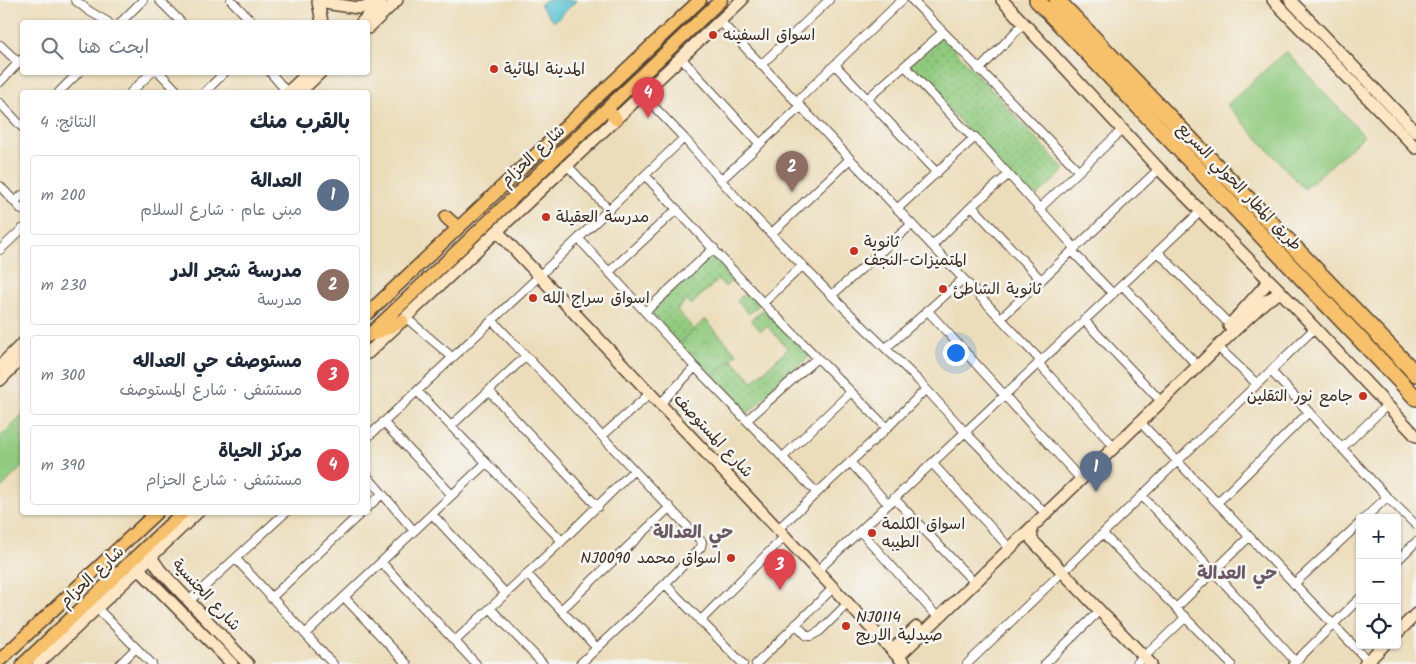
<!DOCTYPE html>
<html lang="ar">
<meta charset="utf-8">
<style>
:root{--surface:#fff;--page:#f2f2f3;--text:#1f2937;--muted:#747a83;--line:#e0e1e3;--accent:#c8321e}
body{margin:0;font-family:Kalam,"Playpen Sans Arabic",sans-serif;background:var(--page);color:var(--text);direction:rtl}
.controls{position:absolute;right:15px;bottom:15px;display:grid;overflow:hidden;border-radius:5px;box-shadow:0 1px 4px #0004}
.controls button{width:45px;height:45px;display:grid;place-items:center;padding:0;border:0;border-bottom:1px solid var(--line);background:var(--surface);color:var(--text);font:25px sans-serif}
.you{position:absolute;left:955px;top:352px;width:18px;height:18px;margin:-12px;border:4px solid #fff;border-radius:50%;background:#1a73e8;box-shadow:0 0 0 8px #1a73e833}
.badge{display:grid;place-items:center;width:32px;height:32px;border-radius:50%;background:var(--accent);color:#fff;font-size:16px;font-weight:700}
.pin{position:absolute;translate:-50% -41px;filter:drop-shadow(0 1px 2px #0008)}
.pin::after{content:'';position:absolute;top:26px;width:18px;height:15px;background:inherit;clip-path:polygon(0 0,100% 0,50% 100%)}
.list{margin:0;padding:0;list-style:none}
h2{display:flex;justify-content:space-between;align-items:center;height:65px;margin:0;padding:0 20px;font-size:21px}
h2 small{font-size:16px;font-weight:400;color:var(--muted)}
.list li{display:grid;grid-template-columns:32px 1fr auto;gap:15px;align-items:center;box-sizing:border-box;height:80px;margin:0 10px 10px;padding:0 10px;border:1px solid var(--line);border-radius:5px}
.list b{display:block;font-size:19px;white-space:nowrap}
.list p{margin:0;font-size:16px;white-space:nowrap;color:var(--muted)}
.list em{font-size:16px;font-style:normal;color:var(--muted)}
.icon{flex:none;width:28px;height:28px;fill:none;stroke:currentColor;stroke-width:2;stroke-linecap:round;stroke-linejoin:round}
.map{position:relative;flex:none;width:1416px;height:664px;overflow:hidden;direction:ltr}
.search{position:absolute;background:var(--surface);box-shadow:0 1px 4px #0004;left:20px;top:20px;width:350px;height:55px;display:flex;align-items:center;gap:12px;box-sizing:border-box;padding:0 18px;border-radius:5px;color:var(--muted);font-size:19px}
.panel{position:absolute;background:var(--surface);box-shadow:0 1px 4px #0004;left:20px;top:90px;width:350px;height:425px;border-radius:5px;direction:rtl}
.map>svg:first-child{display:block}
.grass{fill:url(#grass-dots);stroke:#667a4e}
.park{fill:url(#park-crowns);stroke:#667a4e}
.pitch{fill:#90ca7e;stroke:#667a4e}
.water{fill:#5ac5d4;stroke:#4a7879}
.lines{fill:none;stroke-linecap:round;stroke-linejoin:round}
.street-casing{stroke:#564535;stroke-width:10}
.secondary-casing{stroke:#564535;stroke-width:14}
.primary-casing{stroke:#564535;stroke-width:15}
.highway-casing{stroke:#564535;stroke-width:18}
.street{stroke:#fff;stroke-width:8}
.secondary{stroke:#fce6c4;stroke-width:11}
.primary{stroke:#f7c06b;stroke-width:12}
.highway{stroke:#f7c06b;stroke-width:15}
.poi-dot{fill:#c8321e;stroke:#f6f6f2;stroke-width:2}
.labels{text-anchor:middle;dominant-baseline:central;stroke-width:5;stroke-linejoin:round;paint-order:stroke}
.poi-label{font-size:16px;fill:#3b2a1e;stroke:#f6f6f2;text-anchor:start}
.street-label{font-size:16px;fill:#3b2a1e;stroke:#f6f6f2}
.neighbourhood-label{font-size:18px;font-weight:bold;fill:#6b5a65;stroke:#f6f6f2}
</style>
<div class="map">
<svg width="1416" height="664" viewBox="0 0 1416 664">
<defs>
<pattern id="grass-dots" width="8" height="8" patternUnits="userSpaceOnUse" patternTransform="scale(1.25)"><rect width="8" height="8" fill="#90ca7e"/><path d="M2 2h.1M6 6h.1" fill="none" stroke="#77a467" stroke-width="1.8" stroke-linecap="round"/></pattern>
<pattern id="park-crowns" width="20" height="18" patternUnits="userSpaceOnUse" patternTransform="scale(1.25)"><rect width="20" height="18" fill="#90ca7e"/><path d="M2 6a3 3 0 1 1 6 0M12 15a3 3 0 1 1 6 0" fill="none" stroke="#77a467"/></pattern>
</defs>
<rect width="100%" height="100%" fill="#f6f6f2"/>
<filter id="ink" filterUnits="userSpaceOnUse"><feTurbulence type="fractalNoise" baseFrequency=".02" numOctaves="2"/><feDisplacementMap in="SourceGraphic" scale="10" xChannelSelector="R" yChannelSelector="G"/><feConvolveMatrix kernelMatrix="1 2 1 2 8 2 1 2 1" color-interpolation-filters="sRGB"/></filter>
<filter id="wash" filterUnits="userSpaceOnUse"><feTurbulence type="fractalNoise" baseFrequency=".0096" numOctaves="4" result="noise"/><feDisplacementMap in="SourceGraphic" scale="20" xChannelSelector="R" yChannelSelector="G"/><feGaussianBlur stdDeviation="1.12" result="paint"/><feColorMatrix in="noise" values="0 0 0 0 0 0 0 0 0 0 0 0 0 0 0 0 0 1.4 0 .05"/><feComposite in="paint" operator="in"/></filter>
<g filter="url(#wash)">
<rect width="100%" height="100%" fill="#ecddba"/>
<path class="grass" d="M 942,36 L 1065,170 L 1032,200 L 909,66 Z
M 714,252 L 737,276 L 725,287 L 718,280 L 691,305 L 686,301 L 677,310 L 694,329 L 679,344 L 650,312 Z
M 749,289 L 761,303 L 749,314 L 737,301 Z
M 765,307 L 810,356 L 746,415 L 711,378 L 732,359 L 753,381 L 788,349 L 767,326 L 761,331 L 751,320 Z"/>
<path class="park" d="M 705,319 L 737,354 L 711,378 L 679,344 Z"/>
<path class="pitch" d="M 1286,51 L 1364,136 L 1304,189 L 1227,105 Z
M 22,416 L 22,467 L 0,489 L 0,437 Z"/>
<path class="water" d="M 545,0 L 575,0 L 576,1 L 554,22 L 540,5 Z"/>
</g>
<g filter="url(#ink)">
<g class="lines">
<defs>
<path id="street" d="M 75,0 L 89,11 L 108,22
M 159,0 L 181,22
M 231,0 L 252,22
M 912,0 L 1078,170
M 720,21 L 1040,360
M 121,22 L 143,0
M 0,45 L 19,63
M 681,58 L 760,144
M 761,65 L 829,0
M 835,65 L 937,173
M 905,66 L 973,138
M 979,70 L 1024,23
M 159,72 L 178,92
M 270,72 L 287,92
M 0,82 L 22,59
M 59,92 L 79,72
M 131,92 L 152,72
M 205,92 L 225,72
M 642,94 L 684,138 L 741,203 L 840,304 L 918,380 L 965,432 L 1040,508
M 867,99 L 942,33
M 796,102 L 902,0
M 0,103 L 22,127
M 567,165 L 609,210
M 645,175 L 763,303 L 887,428
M 721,180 L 800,107
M 0,186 L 22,210
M 15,202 L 22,195
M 972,206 L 1041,280
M 897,209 L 975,137 L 1075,248
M 1039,209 L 1122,130
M 772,233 L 850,159
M 579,239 L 695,367 L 817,493
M 932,246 L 972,206 L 1008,175
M 0,250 L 22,229
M 1072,251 L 1113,294
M 1158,252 L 1230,325
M 609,272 L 677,209
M 539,276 L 684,138
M 1122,285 L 1193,361
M 832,295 L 912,224
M 763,303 L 803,265
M 927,310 L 1076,474
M 645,312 L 714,248
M 405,317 L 452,357
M 1001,318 L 1159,169
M 492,320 L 702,542 L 701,547 L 665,584 L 580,664
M 1084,320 L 1156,396
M 1218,347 L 1257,384
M 886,348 L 963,279
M 1038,363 L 1109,441
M 1271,371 L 1387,497 L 1416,525
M 417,391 L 562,541
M 489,391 L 598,507
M 660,404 L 695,367
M 747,420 L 817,358
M 1139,421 L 1368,661
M 383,422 L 452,495
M 451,426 L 526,356
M 602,436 L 645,398
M 368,437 L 534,281
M 1342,448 L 1386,406
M 783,457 L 851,392
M 850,462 L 888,504
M 932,463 L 1005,543
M 368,477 L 414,531
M 1142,496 L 1214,572 L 1295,661
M 894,498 L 969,577
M 1217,503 L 1309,412
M 368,507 L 382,494
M 432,514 L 506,594
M 1365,518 L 1387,497
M 778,529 L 887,428 L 926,389
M 860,531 L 933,612
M 1103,534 L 1231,664
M 236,559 L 333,664
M 1397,561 L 1416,542
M 381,562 L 476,664
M 817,571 L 1201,211
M 1063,572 L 1314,329
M 527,574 L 597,648
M 665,584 L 743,664
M 1294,584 L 1360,523
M 344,597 L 407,664
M 271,598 L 362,512
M 189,601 L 286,512
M 97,608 L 152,664
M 490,608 L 543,664
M 1176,608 L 1249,537
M 561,610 L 670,507
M 700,621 L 780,541
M 796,624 L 807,636 L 811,636 L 820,631 L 843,608
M 305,634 L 486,463
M 455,641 L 562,541 L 634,470
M 1144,657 L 1186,617
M 120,664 L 136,648
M 756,664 L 829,592
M 967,664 L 1057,577
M 1045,664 L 1094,616
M 1136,664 L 1138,662
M 1293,664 L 1360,598"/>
<path id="secondary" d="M 1002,0 L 1159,169 L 1281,292 L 1416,436
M 1273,0 L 1416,148
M 1290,0 L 1416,132
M 318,2 L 358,8 L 381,4
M 318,2 L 322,22
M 362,22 L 380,5
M 368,28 L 397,0
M 288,92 L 309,72
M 300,92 L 321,72
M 497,231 L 905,664
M 1229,326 L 1269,281
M 368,353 L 742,0
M 0,366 L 22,344
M 0,380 L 22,358
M 1031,528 L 1032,540 L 1151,664
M 150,551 L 151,557 L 160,570 L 248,664
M 133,569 L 139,569 L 232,664
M 1397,633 L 1416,614
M 892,650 L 917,627
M 898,657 L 1235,330 L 1266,301 L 1281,292
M 38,664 L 198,512
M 1365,664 L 1384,645"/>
<path id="primary" d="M 607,109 L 616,119
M 446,217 L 458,228
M 368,313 L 700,0
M 374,334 L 402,321
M 368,336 L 721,0
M 0,660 L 157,512
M 23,664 L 183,512"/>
<path id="highway" d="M 1037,0 L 1416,398
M 1057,0 L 1416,374"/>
</defs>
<use href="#street" class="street-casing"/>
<use href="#secondary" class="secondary-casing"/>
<use href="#primary" class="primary-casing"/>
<use href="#highway" class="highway-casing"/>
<use href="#street" class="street"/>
<use href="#secondary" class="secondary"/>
<use href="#primary" class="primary"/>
<use href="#highway" class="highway"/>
</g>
</g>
<g class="poi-dot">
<circle cx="713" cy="35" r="5"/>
<circle cx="494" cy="69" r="5"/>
<circle cx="546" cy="217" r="5"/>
<circle cx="854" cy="251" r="5"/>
<circle cx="943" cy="289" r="5"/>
<circle cx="533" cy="298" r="5"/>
<circle cx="1363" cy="396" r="5"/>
<circle cx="872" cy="533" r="5"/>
<circle cx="731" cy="558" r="5"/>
<circle cx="846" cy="626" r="5"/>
</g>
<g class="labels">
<g class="poi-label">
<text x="723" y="35">اسواق السفينه</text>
<text x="504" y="69">المدينة المائية</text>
<text x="556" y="217">مدرسة العقيلة</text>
<text x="864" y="242">ثانوية<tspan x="864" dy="18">المتميزات-النجف</tspan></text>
<text x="953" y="289">ثانوية الشاطئ</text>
<text x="543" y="298">اسواق سراج الله</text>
<text x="1353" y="396" text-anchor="end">جامع نور الثقلين</text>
<text x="882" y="524">اسواق الكلمة<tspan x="882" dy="18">الطيبه</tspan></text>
<text x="721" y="558" text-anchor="end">NJ0090 اسواق محمد</text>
<text x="856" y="617">NJ0114<tspan x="856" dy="18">صيدلية الاريج</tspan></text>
</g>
<g class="street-label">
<text transform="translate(533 156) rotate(-43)">شارع الحزام</text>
<text transform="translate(1239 187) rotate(46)">طريق المطار الحولي السريع</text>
<text transform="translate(713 436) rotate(47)">شارع المستوصف</text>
<text transform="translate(92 577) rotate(-43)">شارع الحزام</text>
<text transform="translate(206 595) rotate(47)">شارع الجنسية</text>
</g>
<g class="neighbourhood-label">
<text x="693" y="533">حي العدالة</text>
<text x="1237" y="574">حي العدالة</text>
</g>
</g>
</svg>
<div class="controls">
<button>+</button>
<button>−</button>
<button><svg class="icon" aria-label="locate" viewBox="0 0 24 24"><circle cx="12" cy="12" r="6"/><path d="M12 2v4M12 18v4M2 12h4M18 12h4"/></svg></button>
</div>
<div class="you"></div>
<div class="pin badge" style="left:1096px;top:492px;background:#5c6f8a">1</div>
<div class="pin badge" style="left:792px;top:192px;background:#8d6e63">2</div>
<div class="pin badge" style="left:780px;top:590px;background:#e0444e">3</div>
<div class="pin badge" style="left:648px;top:118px;background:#e0444e">4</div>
<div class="search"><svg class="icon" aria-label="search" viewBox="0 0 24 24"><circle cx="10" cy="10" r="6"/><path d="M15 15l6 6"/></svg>ابحث هنا</div>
<section class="panel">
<h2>بالقرب منك<small>النتائج: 4</small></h2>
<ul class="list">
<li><span class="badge" style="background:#5c6f8a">1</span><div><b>العدالة</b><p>مبنى عام · شارع السلام</p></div><em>200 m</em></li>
<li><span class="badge" style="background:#8d6e63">2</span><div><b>مدرسة شجر الدر</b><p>مدرسة</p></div><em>230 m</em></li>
<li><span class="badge" style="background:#e0444e">3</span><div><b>مستوصف حي العداله</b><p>مستشفى · شارع المستوصف</p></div><em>300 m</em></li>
<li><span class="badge" style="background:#e0444e">4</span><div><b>مركز الحياة</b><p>مستشفى · شارع الحزام</p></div><em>390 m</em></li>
</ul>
</section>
</div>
